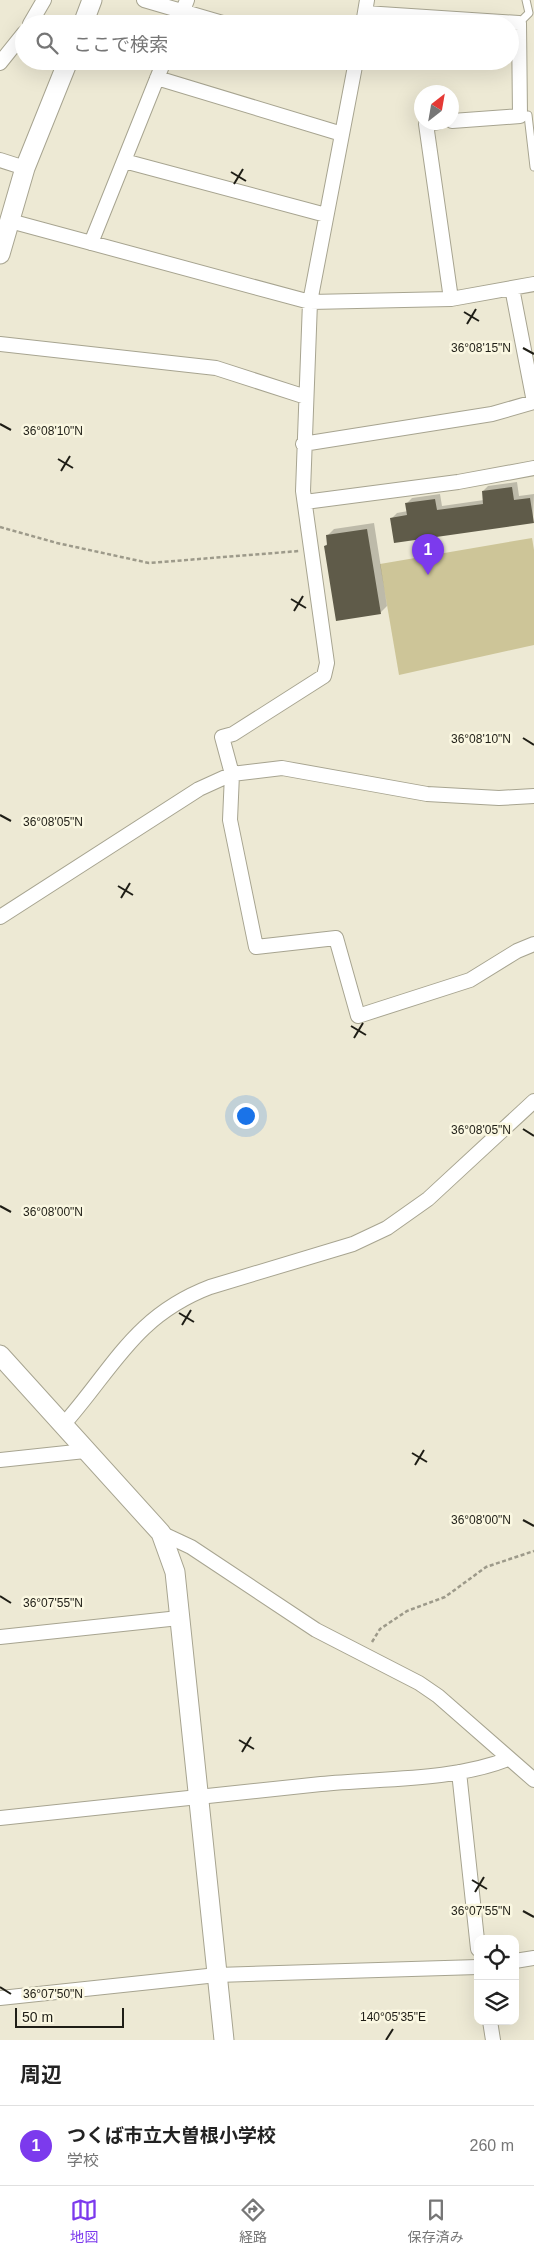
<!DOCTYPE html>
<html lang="ja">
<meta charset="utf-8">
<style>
:root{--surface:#fff;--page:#f6f6f6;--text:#222;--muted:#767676;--line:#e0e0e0;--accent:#7c3aed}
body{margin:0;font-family:Arial,"Noto Sans JP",sans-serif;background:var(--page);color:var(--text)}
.controls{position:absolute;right:15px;bottom:15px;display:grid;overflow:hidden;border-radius:10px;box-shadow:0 5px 20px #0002}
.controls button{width:45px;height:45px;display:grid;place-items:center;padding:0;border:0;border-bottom:1px solid var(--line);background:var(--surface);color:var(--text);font:25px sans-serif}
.compass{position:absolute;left:414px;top:85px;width:45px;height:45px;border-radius:50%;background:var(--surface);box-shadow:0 5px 20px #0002;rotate:31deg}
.scale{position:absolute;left:15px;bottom:12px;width:109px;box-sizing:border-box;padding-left:5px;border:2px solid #1f1e16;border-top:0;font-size:14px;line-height:18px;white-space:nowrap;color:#1f1e16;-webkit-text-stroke:4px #faf7e1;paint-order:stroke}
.you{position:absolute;left:245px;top:1115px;width:18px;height:18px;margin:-12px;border:4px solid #fff;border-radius:50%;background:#1a73e8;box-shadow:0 0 0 8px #1a73e833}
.badge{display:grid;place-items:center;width:32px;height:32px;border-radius:50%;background:var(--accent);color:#fff;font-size:16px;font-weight:700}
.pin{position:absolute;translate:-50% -41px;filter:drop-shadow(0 1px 2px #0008)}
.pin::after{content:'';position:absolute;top:26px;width:18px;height:15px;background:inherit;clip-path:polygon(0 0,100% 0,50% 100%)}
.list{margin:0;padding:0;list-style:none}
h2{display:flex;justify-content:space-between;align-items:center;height:65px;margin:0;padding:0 20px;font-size:21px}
h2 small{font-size:16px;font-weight:400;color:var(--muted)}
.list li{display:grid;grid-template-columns:32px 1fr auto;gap:15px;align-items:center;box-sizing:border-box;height:80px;padding:0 20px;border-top:1px solid var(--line)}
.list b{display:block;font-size:19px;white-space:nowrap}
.list p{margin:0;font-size:16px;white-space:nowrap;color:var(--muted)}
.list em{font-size:16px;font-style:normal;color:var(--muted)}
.icon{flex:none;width:28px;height:28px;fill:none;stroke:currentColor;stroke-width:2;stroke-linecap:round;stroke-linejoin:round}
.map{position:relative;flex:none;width:534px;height:2040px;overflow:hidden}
.search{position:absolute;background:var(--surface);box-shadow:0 5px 20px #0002;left:15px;right:15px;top:15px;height:55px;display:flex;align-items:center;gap:12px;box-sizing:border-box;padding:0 18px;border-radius:28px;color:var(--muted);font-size:19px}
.sheet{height:145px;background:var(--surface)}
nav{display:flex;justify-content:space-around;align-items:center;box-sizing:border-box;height:70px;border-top:1px solid var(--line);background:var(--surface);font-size:14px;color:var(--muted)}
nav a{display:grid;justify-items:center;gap:2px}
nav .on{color:var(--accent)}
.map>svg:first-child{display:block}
.green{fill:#cdc598}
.shadow{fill:#0003}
.building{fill:#5f5b49}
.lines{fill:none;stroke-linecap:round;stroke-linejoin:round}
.lane-casing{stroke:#a7a490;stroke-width:9}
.street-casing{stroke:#a7a490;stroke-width:16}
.secondary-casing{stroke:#a7a490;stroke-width:21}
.path{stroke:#9d9a8a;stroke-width:2.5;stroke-dasharray:4 2.5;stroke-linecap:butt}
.lane{stroke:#fff;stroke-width:7}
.street{stroke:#fff;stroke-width:14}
.secondary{stroke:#fff;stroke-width:19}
.ticks{fill:none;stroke:#1f1e16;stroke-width:2}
.ticks-label{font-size:12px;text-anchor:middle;fill:#1f1e16;stroke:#faf7e1;stroke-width:5;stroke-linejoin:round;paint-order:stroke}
</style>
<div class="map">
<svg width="534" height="2040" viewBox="0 0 534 2040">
<rect width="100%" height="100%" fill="#ede9d4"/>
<path class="green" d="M 532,538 L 534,550 L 534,645 L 399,675 L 380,564 Z"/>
<path class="shadow" d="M 517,482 L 519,496 L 534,494 L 533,522 L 392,518 L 397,513 L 408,511 L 407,503 L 412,498 L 440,494 L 442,506 L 484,500 L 483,491 L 488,486 Z
M 374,523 L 387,606 L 380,613 L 325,546 L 328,543 L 327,536 L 334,529 Z"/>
<path class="building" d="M 512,487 L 514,500 L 530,498 L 534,523 L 394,543 L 390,518 L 407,515 L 405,503 L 435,499 L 437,510 L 483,504 L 482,491 Z
M 367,529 L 381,614 L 336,621 L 324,546 L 327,545 L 326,535 Z"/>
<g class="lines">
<defs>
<path id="lane" d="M 519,23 L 529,13 L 526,0
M 528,115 L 534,167"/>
<path id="street" d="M 144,0 L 226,24
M 365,13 L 519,23 L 520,116 L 452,121
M 30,24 L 44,0
M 178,24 L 187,0
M 363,24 L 367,0
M 356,61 L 310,302 L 303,491 L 327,663 L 324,676 L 233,734 L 222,737 L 232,774 L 230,820 L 256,947 L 336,938 L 358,1016 L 470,980 L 517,951 L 534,944
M 0,63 L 24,33
M 157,78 L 342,134
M 438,122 L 426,124 L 451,299
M 0,160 L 25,168
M 124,161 L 326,215
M 10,221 L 310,302 L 451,299 L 534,284
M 91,243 L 164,61
M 512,288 L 534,402
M 0,344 L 216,368 L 306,397
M 303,444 L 492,414 L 534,402
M 305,502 L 458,482 L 534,468
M 0,917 L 199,789 L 232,774 L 282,768 L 427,794 L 499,798 L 534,796
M 63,1425 C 113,1369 134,1316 210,1287 L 353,1244 L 387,1228 L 428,1199 L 534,1101
M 0,1460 L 85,1451
M 161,1533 L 191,1547 L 316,1630 L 419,1683 L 438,1696 L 534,1780
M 0,1637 L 179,1618
M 459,1772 L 478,1949
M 0,1818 C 107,1807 214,1795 321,1784 C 380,1778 453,1781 508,1759
M 515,1961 L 534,1958
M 0,1998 L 217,1975 L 478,1967
M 490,2021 L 493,2040"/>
<path id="secondary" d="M 83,24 L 92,0
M 0,254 L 25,168 L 68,61
M 0,1355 L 161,1533 L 175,1572 L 224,2040"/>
</defs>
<use href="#lane" class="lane-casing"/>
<use href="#street" class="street-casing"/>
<use href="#secondary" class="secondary-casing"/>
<path class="path" d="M 0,527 L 57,543 L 149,563 L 299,551
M 372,1642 L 380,1629 L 407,1611 L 445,1597 L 486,1567 L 534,1551"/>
<use href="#lane" class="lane"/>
<use href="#street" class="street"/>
<use href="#secondary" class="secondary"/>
</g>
<path class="ticks" d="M 231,172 L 246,181M 234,184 L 243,169M 464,312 L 479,321M 467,324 L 476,309M 523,348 L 534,354M 0,424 L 11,430M 58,459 L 73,468M 61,471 L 70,456M 291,599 L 306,608M 294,611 L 303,596M 523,738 L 534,745M 0,815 L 11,821M 118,886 L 133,895M 121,898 L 130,883M 351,1026 L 366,1035M 354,1038 L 363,1023M 523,1129 L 534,1136M 0,1206 L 11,1212M 179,1313 L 194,1322M 182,1325 L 191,1310M 412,1453 L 427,1462M 415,1465 L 424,1450M 523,1520 L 534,1526M 0,1596 L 11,1603M 239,1740 L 254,1749M 242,1752 L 251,1737M 472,1880 L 487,1889M 475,1892 L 484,1877M 523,1911 L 534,1917M 0,1987 L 11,1994M 386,2040 L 393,2029"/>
<g class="ticks-label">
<text x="481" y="352">36°08'15"N</text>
<text x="53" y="435">36°08'10"N</text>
<text x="481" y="743">36°08'10"N</text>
<text x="53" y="826">36°08'05"N</text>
<text x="481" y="1134">36°08'05"N</text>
<text x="53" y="1216">36°08'00"N</text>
<text x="481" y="1524">36°08'00"N</text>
<text x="53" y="1607">36°07'55"N</text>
<text x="481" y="1915">36°07'55"N</text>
<text x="53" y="1998">36°07'50"N</text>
<text x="393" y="2021">140°05'35"E</text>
</g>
</svg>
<div class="controls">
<button><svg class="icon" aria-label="locate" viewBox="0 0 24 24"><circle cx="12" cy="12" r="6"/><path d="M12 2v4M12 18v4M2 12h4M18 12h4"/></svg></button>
<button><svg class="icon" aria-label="layers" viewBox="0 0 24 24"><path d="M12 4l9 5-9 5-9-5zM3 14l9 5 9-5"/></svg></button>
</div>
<svg class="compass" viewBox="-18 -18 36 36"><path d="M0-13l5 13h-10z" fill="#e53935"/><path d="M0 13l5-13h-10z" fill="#767676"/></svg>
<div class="scale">50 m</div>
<div class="you"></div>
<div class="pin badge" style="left:428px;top:575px">1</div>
<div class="search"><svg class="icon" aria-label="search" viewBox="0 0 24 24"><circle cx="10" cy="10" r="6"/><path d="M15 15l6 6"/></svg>ここで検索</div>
</div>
<section class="sheet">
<h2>周辺<small></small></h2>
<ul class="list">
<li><span class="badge">1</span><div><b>つくば市立大曽根小学校</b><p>学校</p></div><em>260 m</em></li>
</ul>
</section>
<nav>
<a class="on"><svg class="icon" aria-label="map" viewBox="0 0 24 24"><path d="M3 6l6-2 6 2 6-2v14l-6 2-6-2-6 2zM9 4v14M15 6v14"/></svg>地図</a>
<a><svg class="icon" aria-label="directions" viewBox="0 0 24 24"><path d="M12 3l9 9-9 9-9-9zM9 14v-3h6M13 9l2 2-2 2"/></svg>経路</a>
<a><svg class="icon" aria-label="saved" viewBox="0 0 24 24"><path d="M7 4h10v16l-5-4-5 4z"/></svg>保存済み</a>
</nav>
